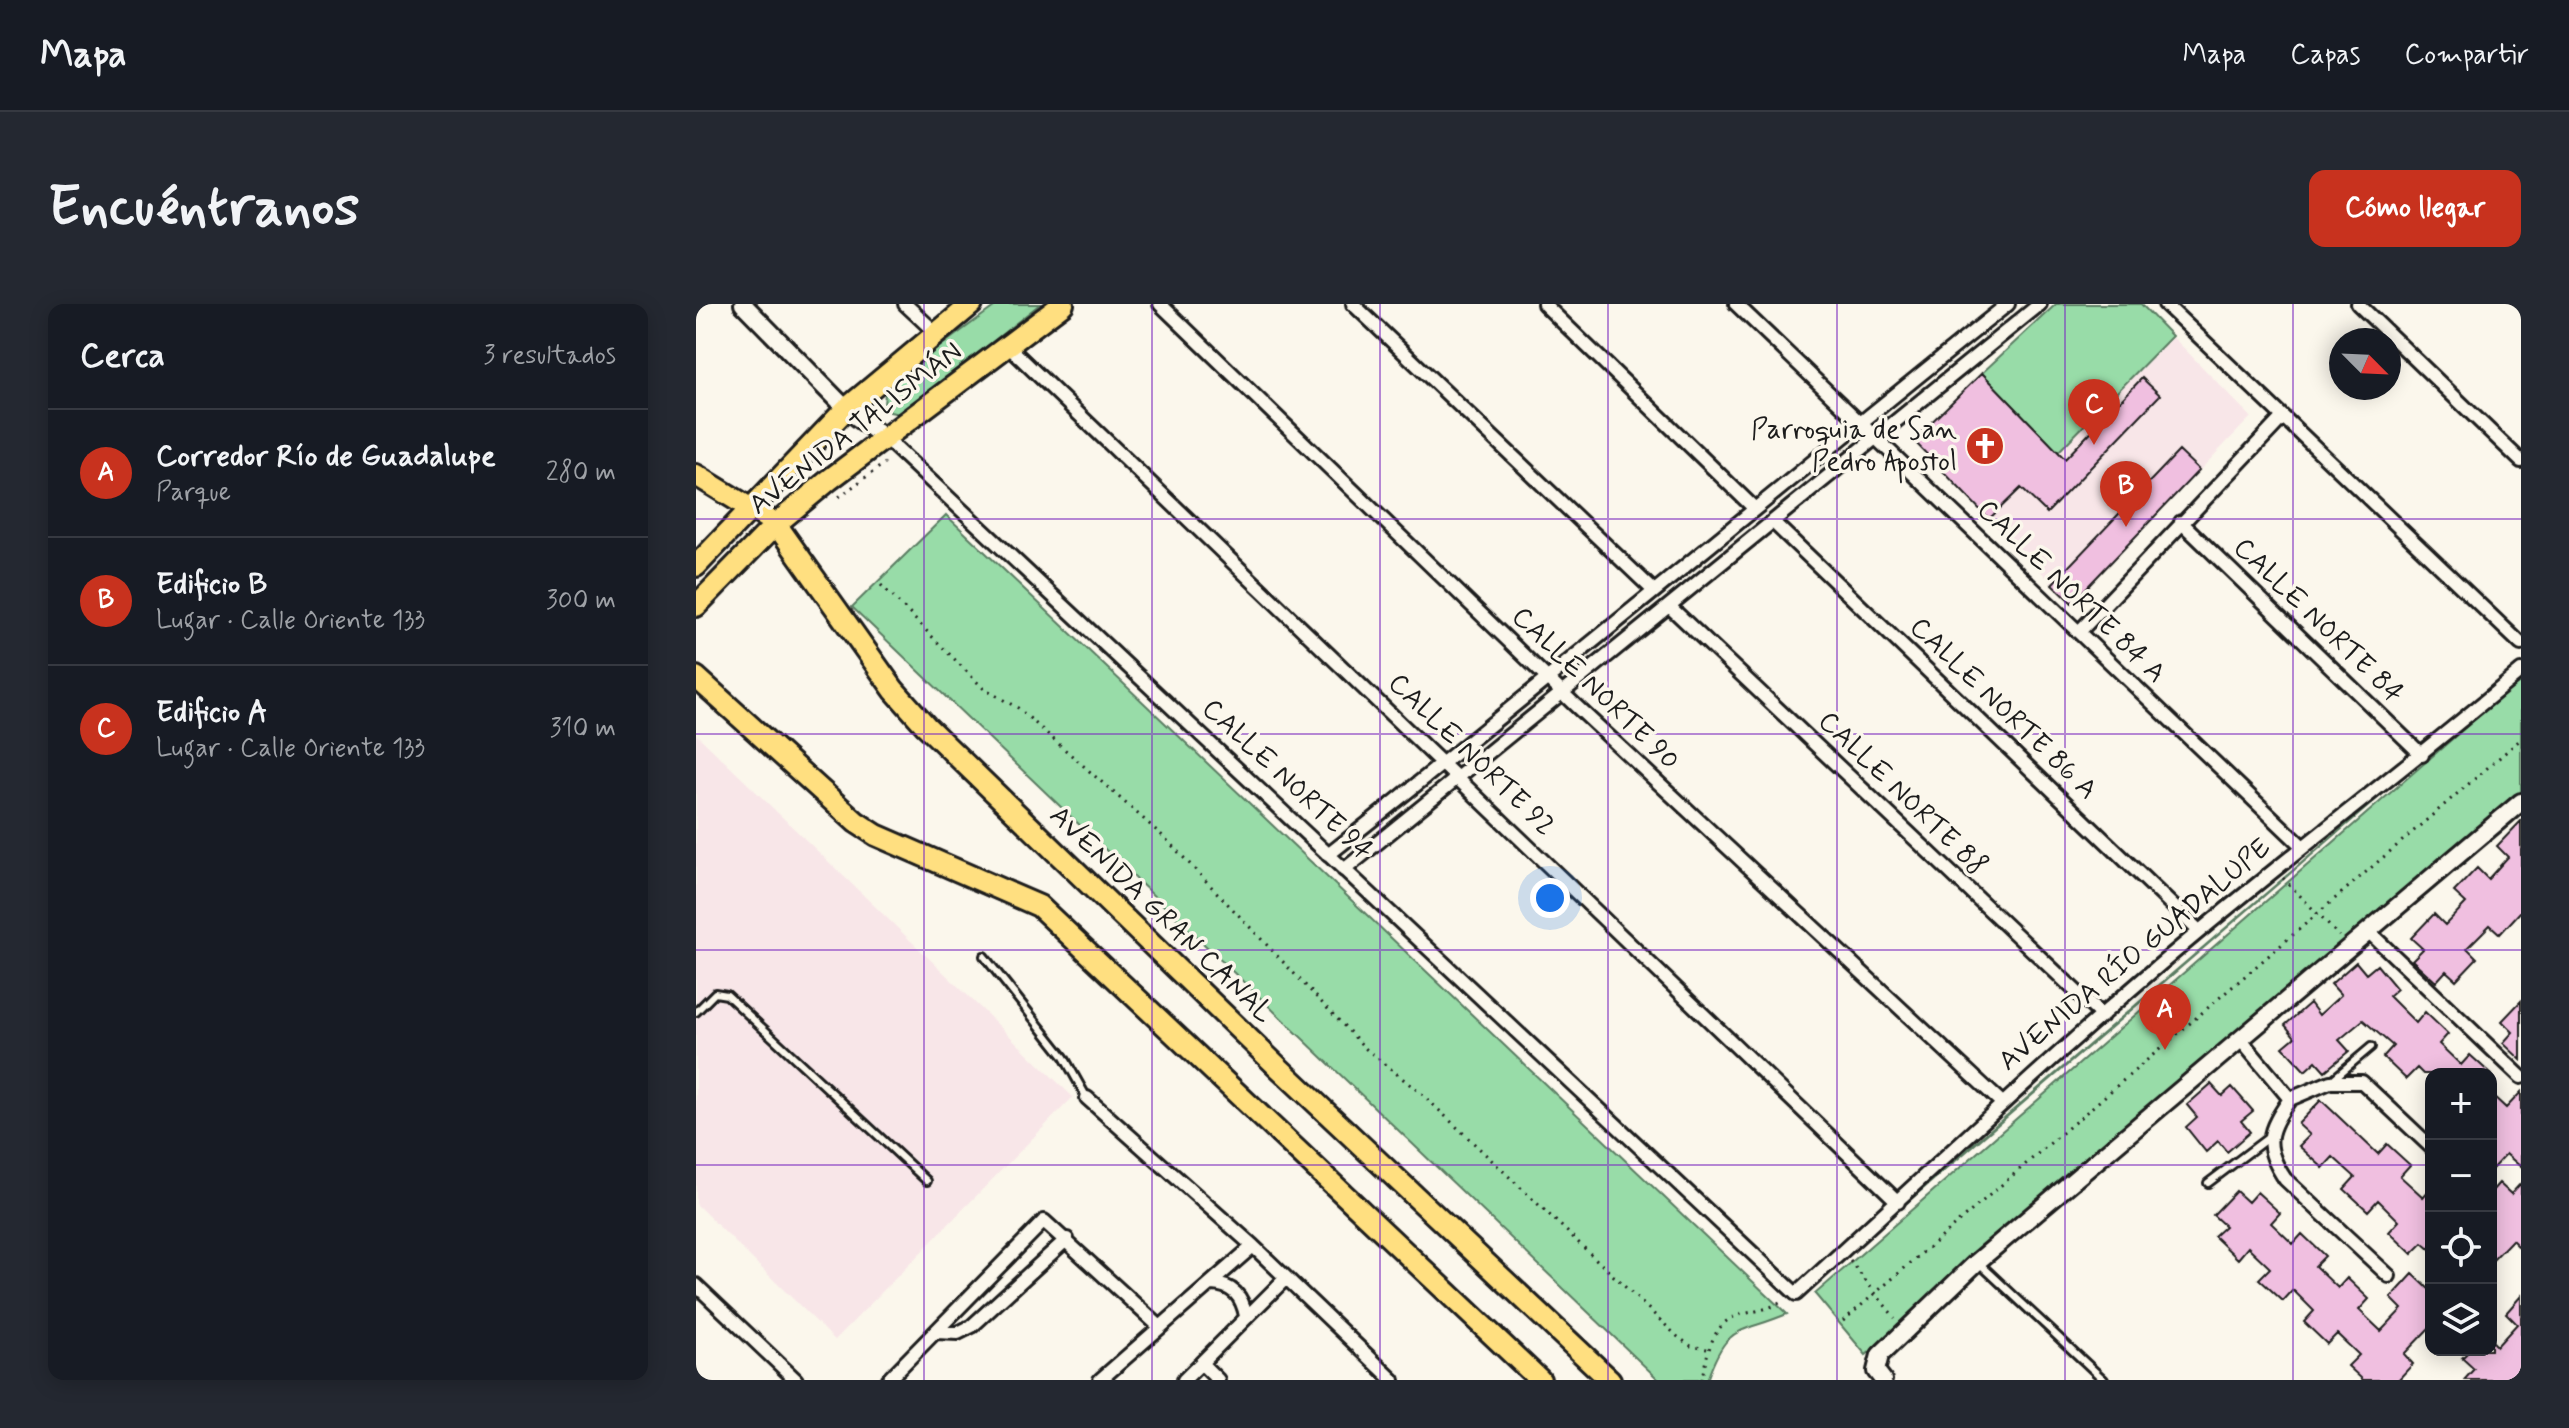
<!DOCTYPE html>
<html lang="es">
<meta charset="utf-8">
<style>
:root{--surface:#171b24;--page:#242831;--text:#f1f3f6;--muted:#9ea1a6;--line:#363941;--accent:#c8321e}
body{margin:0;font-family:Mynerve,sans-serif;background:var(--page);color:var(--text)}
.controls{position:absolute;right:24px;bottom:24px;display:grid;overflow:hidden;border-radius:16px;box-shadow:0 4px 20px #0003}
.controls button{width:72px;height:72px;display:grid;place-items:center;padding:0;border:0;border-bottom:2px solid var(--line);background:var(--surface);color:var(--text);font:40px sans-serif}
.compass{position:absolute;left:1633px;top:24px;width:72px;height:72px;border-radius:50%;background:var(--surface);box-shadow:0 4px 20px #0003;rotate:114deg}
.you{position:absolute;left:854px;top:594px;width:28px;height:28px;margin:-20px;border:6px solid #fff;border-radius:50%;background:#1a73e8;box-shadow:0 0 0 12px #1a73e833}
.badge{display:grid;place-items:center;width:52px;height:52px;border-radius:50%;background:var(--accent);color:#fff;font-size:26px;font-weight:700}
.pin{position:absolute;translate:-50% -66px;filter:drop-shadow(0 2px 4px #0008)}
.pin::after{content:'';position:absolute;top:42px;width:28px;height:24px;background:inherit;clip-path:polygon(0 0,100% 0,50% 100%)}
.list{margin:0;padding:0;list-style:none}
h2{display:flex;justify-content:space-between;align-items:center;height:104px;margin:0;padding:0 32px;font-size:34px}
h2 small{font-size:26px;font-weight:400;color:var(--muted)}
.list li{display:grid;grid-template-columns:52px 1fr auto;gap:24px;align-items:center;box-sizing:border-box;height:128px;padding:0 32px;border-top:2px solid var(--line)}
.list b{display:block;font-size:30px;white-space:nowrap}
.list p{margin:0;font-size:26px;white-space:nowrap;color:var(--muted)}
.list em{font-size:26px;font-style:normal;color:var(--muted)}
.icon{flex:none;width:44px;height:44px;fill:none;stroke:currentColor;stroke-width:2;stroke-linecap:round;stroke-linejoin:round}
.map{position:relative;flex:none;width:1825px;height:1076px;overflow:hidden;border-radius:16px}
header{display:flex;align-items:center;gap:48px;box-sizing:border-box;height:112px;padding:0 40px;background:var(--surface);border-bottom:2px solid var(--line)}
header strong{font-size:38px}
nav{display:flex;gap:44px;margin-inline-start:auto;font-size:28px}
.intro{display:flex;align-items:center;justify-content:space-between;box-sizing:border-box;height:192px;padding:0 48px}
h1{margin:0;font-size:56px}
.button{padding:20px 36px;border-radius:16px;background:var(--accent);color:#fff;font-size:28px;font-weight:700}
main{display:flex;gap:48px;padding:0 48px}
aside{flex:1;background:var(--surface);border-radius:16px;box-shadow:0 4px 20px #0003}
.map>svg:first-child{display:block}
.built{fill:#f8e6e8}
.green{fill:#98dca8;stroke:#5a7c62;stroke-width:2}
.building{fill:#f0bfe0;stroke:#1c1c1c;stroke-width:2}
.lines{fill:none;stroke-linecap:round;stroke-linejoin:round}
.service-casing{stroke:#1c1c1c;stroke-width:12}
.minor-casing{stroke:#1c1c1c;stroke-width:18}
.tertiary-casing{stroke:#1c1c1c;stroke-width:22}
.primary-casing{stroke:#1c1c1c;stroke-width:26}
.path{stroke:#1c1c1c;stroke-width:3;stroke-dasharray:2 6;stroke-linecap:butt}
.service{stroke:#fbf7ec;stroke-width:6}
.minor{stroke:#fbf7ec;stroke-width:12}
.tertiary{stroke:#fbf7ec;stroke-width:16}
.primary{stroke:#ffdf80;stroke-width:20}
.grid{fill:none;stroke:#7b2cbf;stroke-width:2;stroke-opacity:0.55}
.labels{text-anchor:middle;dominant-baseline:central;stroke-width:7;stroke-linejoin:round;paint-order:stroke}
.street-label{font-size:28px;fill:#1c1c1c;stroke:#fbf7ec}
.poi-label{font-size:28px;fill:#1c1c1c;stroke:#fbf7ec;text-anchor:end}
</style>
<header>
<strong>Mapa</strong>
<nav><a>Mapa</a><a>Capas</a><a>Compartir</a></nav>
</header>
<div class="intro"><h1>Encuéntranos</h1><a class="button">Cómo llegar</a></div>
<main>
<aside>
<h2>Cerca<small>3 resultados</small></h2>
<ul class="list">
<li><span class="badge">A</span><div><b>Corredor Río de Guadalupe</b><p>Parque</p></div><em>280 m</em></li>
<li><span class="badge">B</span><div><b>Edificio B</b><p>Lugar · Calle Oriente 133</p></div><em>300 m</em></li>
<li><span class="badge">C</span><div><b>Edificio A</b><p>Lugar · Calle Oriente 133</p></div><em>310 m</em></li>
</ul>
</aside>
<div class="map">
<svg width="1825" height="1076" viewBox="0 0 1825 1076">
<rect width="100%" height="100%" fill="#fbf7ec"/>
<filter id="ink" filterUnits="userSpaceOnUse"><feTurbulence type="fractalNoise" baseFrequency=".0125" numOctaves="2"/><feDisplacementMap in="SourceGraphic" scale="16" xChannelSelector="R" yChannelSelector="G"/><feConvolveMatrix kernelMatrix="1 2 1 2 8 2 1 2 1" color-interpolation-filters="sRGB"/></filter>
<g filter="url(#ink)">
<path class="built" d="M 1476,32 L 1555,113 L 1376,299 L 1293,215 Z
M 0,430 L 377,793 L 139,1036 L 0,900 Z"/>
<path class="green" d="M 302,0 L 344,0 L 214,104 L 203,110 L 194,108 L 188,101 L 189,88 L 197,77 Z
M 1360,0 L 1445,0 L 1476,32 L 1362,148 L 1286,69 Z
M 250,211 L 1091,1010 C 1041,1031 1031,1019 1011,1076 L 963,1076 L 156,303 Z
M 1825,371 L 1100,994 L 1099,993 Z
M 1825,375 L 1825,503 L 1184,1051 L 1177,1045 L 1170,1051 L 1119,990 Z"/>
<path class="building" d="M 1286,69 L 1369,155 L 1446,74 L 1464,91 L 1351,209 L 1325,184 L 1293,215 L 1217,136 Z
M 1483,147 L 1503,166 L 1376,299 L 1356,280 Z
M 1825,517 L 1825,607 L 1804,630 L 1794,621 L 1771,644 L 1781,654 L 1760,676 L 1750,667 L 1740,678 L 1716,656 L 1727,645 L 1715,634 L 1738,610 L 1749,621 L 1770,599 L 1758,588 L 1781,564 L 1792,575 L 1812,553 L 1801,542 Z
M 1660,658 L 1670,670 L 1681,661 L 1701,685 L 1693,692 L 1720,719 L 1729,708 L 1752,730 L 1743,740 L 1765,761 L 1774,751 L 1795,770 L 1727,770 L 1721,764 L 1710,775 L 1687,753 L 1697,742 L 1667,716 L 1643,736 L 1653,747 L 1629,767 L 1620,757 L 1609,767 L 1587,743 L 1599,733 L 1589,721 L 1614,699 L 1623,711 L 1645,691 L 1635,680 Z
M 1825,697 L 1825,756 L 1807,739 L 1817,728 L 1806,717 Z
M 1515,780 L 1526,792 L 1536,783 L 1557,807 L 1545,817 L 1554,828 L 1531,848 L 1522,837 L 1510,848 L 1490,823 L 1501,813 L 1491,801 Z
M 1825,788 L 1825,863 L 1810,850 L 1795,866 L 1795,790 L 1810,804 Z
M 1625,796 L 1682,850 L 1691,840 L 1714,861 L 1704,872 L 1727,893 L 1735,884 L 1735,946 L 1727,939 L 1716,950 L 1693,928 L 1703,917 L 1682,896 L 1672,907 L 1648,885 L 1659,873 L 1637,853 L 1627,864 L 1603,842 L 1614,831 L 1602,820 Z
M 1803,879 L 1815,890 L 1825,879 L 1825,945 L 1816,936 L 1795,958 L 1795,888 Z
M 1540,887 L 1552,898 L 1561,888 L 1584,909 L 1575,919 L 1597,940 L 1606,930 L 1629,952 L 1619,962 L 1642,984 L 1651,974 L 1673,995 L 1663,1006 L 1685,1027 L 1706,1005 L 1695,994 L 1717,970 L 1735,987 L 1735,1022 L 1708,1050 L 1717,1060 L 1702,1076 L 1667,1076 L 1652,1062 L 1663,1051 L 1641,1030 L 1631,1040 L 1608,1018 L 1618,1007 L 1597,986 L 1587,997 L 1563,975 L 1574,964 L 1552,943 L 1542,955 L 1518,932 L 1529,922 L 1517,911 Z
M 1825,992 L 1825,1076 L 1768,1076 L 1778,1065 L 1766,1054 L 1774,1046 L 1795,1046 L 1795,1036 L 1801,1042 L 1821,1020 L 1810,1009 Z"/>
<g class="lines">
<defs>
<path id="service" d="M 288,652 L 368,753 L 391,794
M 0,708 L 19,689 L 31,691 L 231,877
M 1636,776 L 1675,743
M 1512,879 L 1573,833
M 1284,960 L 1408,1076"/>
<path id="minor" d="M 209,0 L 240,29
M 464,0 L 879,401 L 1306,799
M 657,0 L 958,287
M 848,0 L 1058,204
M 1040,0 L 1607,543
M 1469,0 L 1825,340
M 1662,0 L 1825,157
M 312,42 L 1202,898
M 189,134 L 1100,990 C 1234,868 1365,742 1505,626 C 1611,538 1720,456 1825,367
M 1077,218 L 1503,627
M 1485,218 L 1726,451
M 973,302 L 1406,712
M 1384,327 L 1586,114
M 632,551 C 861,370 1084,182 1312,0
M 648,566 L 1344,0
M 1672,627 L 1825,773
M 1544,735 L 1594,795 C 1572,827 1566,841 1589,875 L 1693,972
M 391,794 L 557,942 L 697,1076
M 1594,795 L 1634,778 L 1666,778 L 1735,843
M 516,980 C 537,981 546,992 550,1012
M 0,981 L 100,1076
M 240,1028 L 262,1029 L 276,1022 L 371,935
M 506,1060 L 522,1076
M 192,1076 L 348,917 L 464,1023
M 404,1076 L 557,942
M 488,1076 L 590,974"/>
<path id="tertiary" d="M 47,0 L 150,105 L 189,134
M 1187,1076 L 1180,1067 L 1184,1051 L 1281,958 L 1825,498"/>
<path id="primary" d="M 0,171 L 80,220 L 198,386 L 230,422 L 581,762 L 914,1076
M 0,262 L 150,105 L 276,0
M 0,302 L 80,220 L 133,176 L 367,0
M 0,373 L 160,518 L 180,531 L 343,602 L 844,1076"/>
</defs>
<use href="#service" class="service-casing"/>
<use href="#minor" class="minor-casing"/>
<use href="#tertiary" class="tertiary-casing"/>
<use href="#primary" class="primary-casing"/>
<path class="path" d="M 143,193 L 189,159
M 185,281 L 288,385 L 322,404 L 469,534 L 670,745 L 727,791 L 982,1033 L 995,1042 L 1011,1045
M 1587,574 L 1643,632
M 1154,957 L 1199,1014
M 1147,1017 L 1825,435
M 1005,1076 C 1012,1051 1015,1016 1047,1010 C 1064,1006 1074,1005 1089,996"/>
<use href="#service" class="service"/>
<use href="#minor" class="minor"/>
<use href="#tertiary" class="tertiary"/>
<use href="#primary" class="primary"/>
</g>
</g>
<path class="grid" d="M 228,0 L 228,1076M 456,0 L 456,1076M 684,0 L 684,1076M 912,0 L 912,1076M 1141,0 L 1141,1076M 1369,0 L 1369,1076M 1597,0 L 1597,1076M 0,215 L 1825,215M 0,430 L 1825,430M 0,646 L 1825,646M 0,861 L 1735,861M 1795,861 L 1825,861"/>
<defs>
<symbol id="church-disc" viewBox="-11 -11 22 22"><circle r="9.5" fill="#c8321e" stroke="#fbf7ec"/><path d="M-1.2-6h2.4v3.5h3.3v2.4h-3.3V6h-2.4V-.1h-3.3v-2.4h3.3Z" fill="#fff"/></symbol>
</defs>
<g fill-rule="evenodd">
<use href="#church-disc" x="1267" y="120" width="44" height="44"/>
</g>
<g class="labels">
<g class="street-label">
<text transform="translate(160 125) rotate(-38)">AVENIDA TALISMÁN</text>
<text transform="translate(1375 288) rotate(44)">CALLE NORTE 84 A</text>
<text transform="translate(1622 317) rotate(44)">CALLE NORTE 84</text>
<text transform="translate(899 385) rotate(44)">CALLE NORTE 90</text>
<text transform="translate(1307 405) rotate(44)">CALLE NORTE 86 A</text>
<text transform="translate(775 451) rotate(44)">CALLE NORTE 92</text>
<text transform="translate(591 476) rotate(43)">CALLE NORTE 94</text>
<text transform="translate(1206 490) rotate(44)">CALLE NORTE 88</text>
<text transform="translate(465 611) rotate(44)">AVENIDA GRAN CANAL</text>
<text transform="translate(1439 651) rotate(-40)">AVENIDA RÍO GUADALUPE</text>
</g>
<g class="poi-label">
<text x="1261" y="126">Parroquia de San<tspan x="1261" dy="32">Pedro Apostol</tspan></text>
</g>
</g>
</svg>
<div class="controls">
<button>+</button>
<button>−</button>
<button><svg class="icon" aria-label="locate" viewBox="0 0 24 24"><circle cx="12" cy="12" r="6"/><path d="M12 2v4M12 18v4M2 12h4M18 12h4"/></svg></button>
<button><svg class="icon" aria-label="layers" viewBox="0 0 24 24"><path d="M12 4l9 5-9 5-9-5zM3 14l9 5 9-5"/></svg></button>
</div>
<svg class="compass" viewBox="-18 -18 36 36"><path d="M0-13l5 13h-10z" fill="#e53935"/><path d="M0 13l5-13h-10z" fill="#9ea1a6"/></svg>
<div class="you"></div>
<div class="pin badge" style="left:1469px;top:746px">A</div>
<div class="pin badge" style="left:1430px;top:223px">B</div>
<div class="pin badge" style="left:1398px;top:141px">C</div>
</div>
</main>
